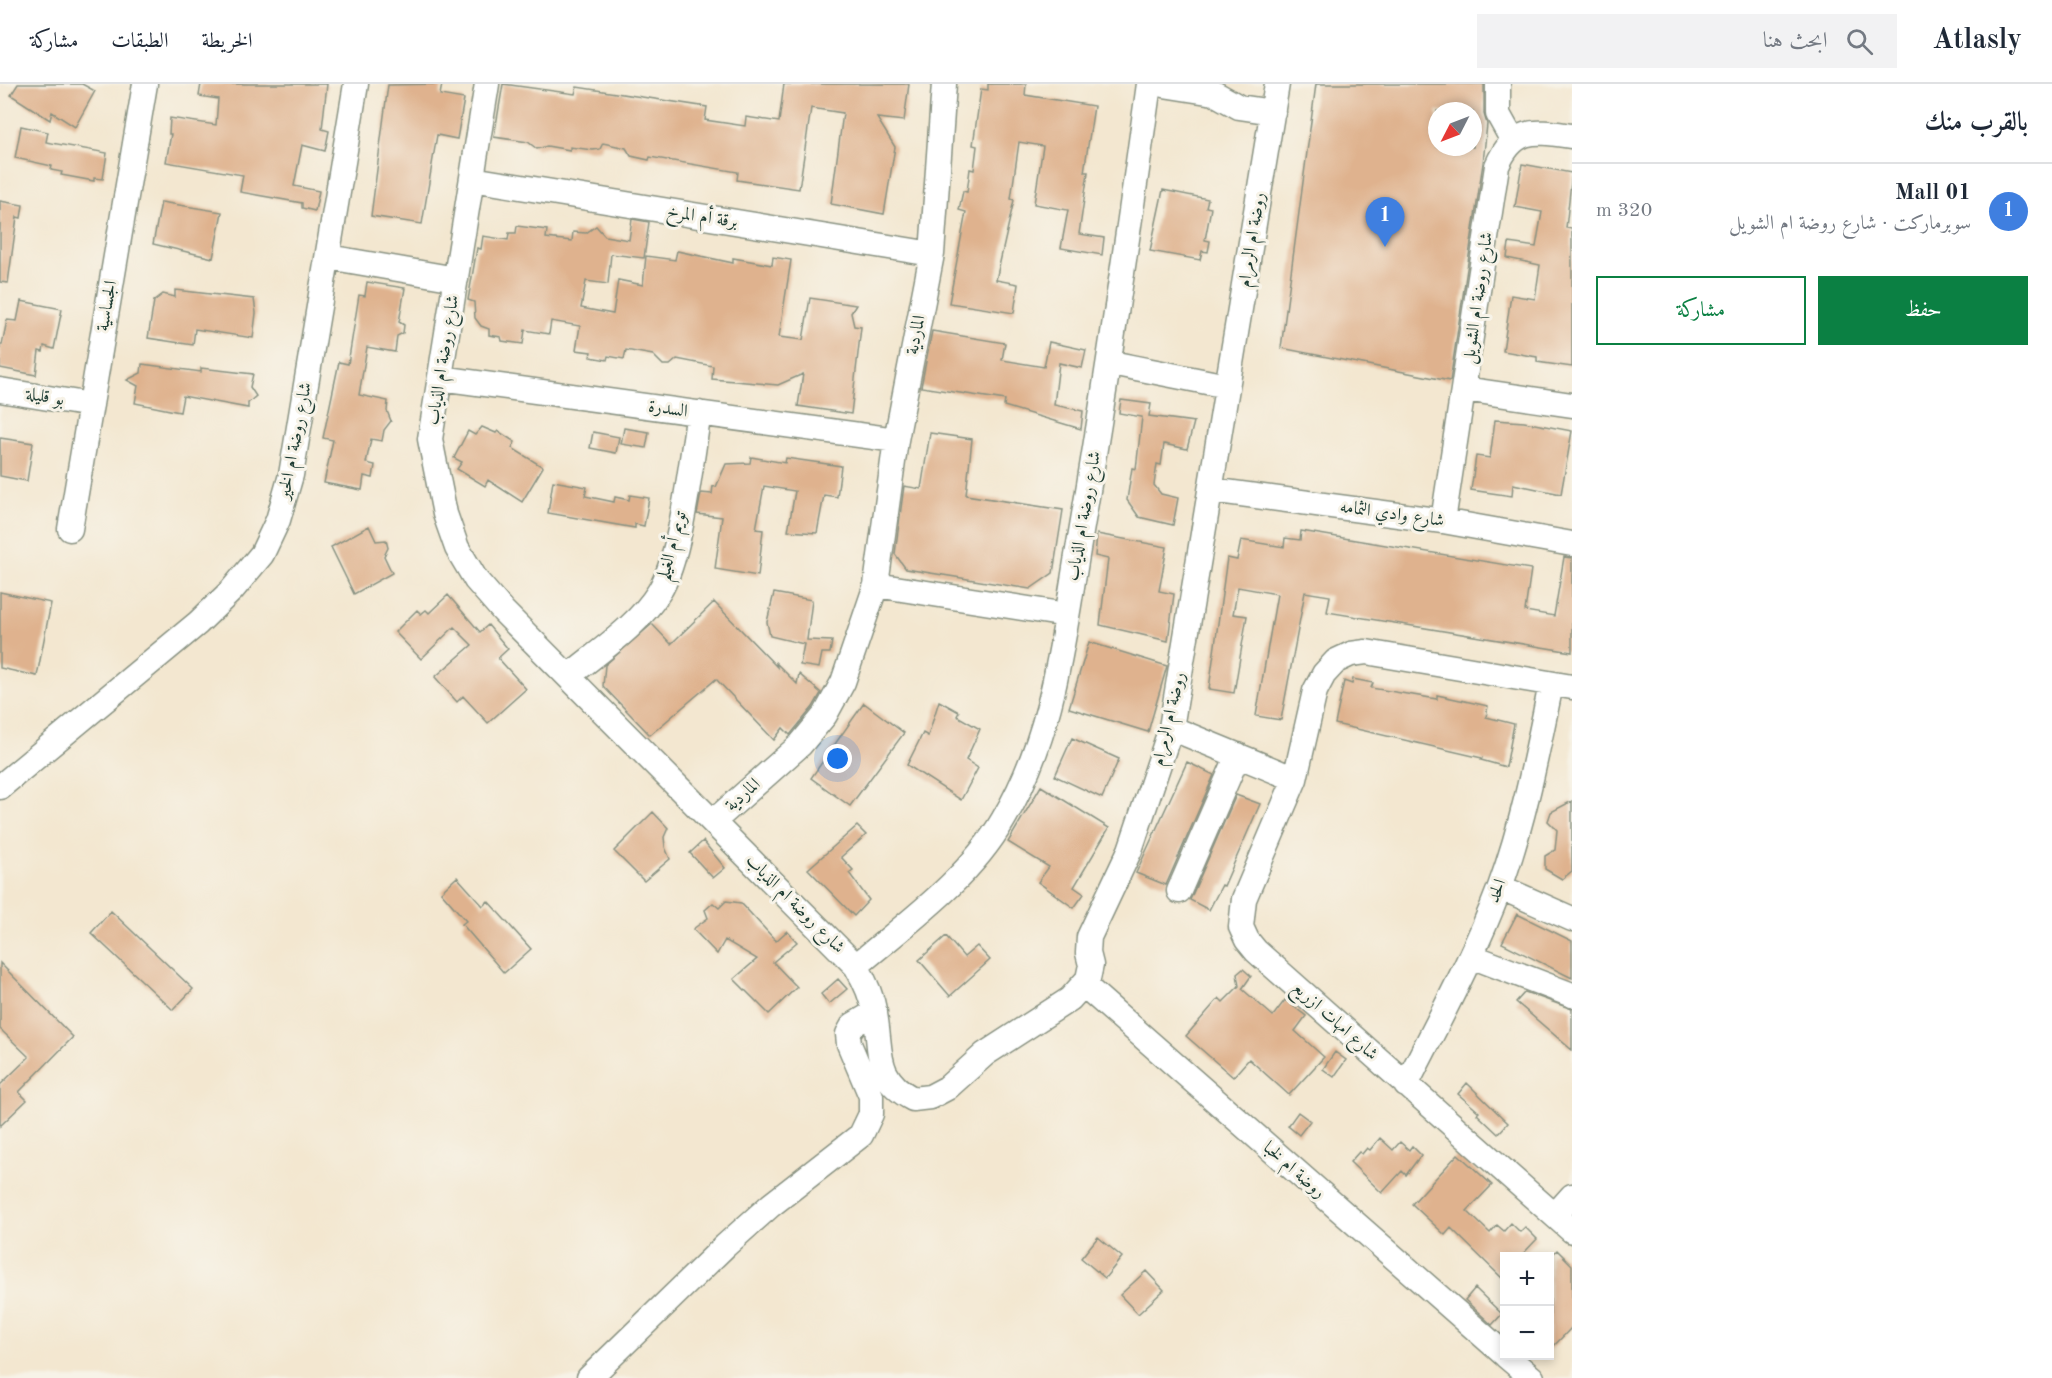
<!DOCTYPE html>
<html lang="ar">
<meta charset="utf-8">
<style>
:root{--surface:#fff;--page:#f2f2f3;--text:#1f2937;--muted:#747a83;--line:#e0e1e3;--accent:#0b8043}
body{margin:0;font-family:"Old Standard TT",Amiri,serif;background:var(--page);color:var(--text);direction:rtl}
.controls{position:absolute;right:18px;bottom:18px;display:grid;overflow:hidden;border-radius:0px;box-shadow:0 3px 9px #0003}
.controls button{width:54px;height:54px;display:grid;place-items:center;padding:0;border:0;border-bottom:2px solid var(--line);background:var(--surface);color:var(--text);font:30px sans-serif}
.compass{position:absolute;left:1428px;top:18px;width:54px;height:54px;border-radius:50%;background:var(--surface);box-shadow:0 3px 9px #0003;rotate:228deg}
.you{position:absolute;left:838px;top:675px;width:21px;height:21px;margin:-15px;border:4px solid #fff;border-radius:50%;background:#1a73e8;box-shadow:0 0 0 9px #1a73e833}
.badge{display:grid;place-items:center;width:39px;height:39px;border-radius:50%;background:var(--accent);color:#fff;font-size:20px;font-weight:700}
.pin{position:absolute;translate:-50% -50px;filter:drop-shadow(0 2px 3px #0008)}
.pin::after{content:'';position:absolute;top:32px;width:21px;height:18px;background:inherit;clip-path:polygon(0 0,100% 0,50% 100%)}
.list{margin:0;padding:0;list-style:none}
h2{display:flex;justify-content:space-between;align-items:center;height:78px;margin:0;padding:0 24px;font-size:26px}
h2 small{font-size:20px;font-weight:400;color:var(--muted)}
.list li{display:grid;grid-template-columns:39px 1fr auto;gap:18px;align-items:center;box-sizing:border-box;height:96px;padding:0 24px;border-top:2px solid var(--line)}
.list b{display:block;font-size:22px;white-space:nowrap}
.list p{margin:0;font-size:20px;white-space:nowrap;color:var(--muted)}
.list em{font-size:20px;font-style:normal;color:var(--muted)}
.actions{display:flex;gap:12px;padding:18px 24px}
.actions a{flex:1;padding:14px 0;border:2px solid var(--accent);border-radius:0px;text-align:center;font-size:21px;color:var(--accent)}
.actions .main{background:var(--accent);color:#fff}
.icon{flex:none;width:33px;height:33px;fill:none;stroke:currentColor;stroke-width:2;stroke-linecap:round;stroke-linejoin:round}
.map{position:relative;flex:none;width:1572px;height:1294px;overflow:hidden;direction:ltr}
header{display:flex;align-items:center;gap:36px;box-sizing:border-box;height:84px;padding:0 30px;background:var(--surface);border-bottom:2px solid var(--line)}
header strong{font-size:28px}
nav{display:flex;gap:33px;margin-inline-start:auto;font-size:21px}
.search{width:420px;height:54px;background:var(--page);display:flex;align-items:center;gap:15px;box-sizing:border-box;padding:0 21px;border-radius:0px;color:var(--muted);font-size:22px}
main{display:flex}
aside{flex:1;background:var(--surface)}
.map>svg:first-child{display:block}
.building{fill:#dfb28e;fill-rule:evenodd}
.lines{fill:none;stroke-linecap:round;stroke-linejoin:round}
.minor-casing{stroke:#899282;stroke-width:27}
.minor{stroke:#fff;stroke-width:24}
.labels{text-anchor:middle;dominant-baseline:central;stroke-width:6;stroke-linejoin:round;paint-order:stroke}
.street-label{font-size:18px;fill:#1f3d34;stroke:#f7f3e8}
</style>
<header>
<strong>Atlasly</strong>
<div class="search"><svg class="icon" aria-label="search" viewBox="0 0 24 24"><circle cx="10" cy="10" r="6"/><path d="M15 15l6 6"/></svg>ابحث هنا</div>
<nav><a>الخريطة</a><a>الطبقات</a><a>مشاركة</a></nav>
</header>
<main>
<aside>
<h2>بالقرب منك<small></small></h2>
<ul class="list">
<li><span class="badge" style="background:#3f7fe0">1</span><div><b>01 Mall</b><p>سوبرماركت · شارع روضة ام الشويل</p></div><em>320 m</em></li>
</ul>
<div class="actions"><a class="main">حفظ</a><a>مشاركة</a></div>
</aside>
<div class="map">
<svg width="1572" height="1294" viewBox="0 0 1572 1294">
<rect width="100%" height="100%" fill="#f7f3e8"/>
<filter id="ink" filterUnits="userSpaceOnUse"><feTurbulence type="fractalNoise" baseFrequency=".0167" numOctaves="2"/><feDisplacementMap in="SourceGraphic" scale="12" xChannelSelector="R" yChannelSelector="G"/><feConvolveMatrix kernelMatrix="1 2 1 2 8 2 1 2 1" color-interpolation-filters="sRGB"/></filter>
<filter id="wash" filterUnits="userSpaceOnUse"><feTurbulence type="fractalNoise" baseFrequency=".008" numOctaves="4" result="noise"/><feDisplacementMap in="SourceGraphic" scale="24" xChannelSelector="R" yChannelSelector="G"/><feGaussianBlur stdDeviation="1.35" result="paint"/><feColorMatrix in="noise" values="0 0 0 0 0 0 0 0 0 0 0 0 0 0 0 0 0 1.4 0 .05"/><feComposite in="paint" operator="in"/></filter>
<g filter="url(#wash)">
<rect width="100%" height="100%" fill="#f3e7d0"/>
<g id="blocks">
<path class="building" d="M 18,0 L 82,0 L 95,7 L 75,43 L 52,28 L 50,36 L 11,11 Z
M 201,0 L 327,0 L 322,45 L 329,47 L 325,67 L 302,61 L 294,102 L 319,107 L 315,127 L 302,124 L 302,119 L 240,108 L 243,91 L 166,78 L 171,50 L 169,50 L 170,34 L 216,41 L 218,15 L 199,12 Z
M 442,0 L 440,11 L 464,15 L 457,55 L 437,51 L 422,140 L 371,132 L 388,1 Z
M 503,0 L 575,10 L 577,3 L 707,23 L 705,36 L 745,42 L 746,33 L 779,38 L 784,0 L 909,0 L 904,37 L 877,34 L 895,63 L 884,130 L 831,120 L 843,29 L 811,24 L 799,105 L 737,96 L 738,88 L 650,73 L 649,76 L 631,72 L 626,64 L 603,59 L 600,65 L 593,66 L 570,63 L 570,66 L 547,62 L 537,65 L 528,58 L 494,53 Z
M 988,0 L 1026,0 L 1025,11 L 1094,22 L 1084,88 L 1088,88 L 1079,150 L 1104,154 L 1102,171 L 1061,164 L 1068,126 L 1034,120 L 1043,62 L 1019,58 L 1011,115 L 1014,116 L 996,196 L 1018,200 L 1014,229 L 949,219 L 966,128 L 959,126 L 963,107 L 967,108 L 970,85 L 974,86 L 977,62 L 973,61 L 981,5 L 988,6 Z
M 1316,0 L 1484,0 L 1484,30 L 1487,40 L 1483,79 L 1450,297 L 1281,264 ZM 1437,27 L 1473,27 L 1473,63 L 1437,63 Z
M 21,42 L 48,48 L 46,58 L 107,69 L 103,95 L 94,94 L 94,97 L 61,91 L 62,88 L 51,86 L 52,82 L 15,74 Z
M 1522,80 L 1572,89 L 1566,144 L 1572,145 L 1572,283 L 1537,278 L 1537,273 L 1503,267 L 1511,211 L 1535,215 L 1540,181 L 1507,174 L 1509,159 L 1536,163 L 1542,128 L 1515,123 Z
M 1163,106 L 1208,115 L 1206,123 L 1211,124 L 1205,156 L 1210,157 L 1208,168 L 1202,167 L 1200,176 L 1150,167 Z
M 0,117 L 23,121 L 21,134 L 17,133 L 8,199 L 0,198 Z
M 161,118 L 222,128 L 213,174 L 153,160 Z
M 632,135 L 649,138 L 644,174 L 611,170 L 608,200 L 586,197 L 581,224 L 613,230 L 618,196 L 643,201 L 646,172 L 675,176 L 677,167 L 733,179 L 733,174 L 772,181 L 773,173 L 791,176 L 779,253 L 803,256 L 810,214 L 856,221 L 851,229 L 854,242 L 861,243 L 851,330 L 798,322 L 803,290 L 778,301 L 712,295 L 713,282 L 677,275 L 670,281 L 663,281 L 653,271 L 626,266 L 624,275 L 608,272 L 607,276 L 590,273 L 591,268 L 576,266 L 580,242 L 551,237 L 549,250 L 525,246 L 523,260 L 502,257 L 501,253 L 489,251 L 489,245 L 481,242 L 475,234 L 474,218 L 468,216 L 477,164 L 481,165 L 483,152 L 508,156 L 509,149 L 516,149 L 517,142 L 547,146 L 546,154 L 572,157 L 573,148 L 586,149 L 596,142 L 605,152 L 629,156 Z
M 367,198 L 405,204 L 399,238 L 404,241 L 403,249 L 397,252 L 395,268 L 367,263 L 359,311 L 388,317 L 387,327 L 391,337 L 384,346 L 382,357 L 371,355 L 366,379 L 375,381 L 373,394 L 364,392 L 362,406 L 324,399 L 333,356 L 323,354 L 339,278 L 348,280 L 359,211 L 365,212 Z
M 175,206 L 254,215 L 256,229 L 253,254 L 195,245 L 193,261 L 148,254 L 154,217 L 163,210 L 175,213 Z
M 21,217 L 62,225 L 54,265 L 44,262 L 43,268 L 39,267 L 36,291 L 0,284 L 0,261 L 2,261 L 7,236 L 17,237 Z
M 932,247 L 1005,259 L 1002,276 L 1044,283 L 1049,258 L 1086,266 L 1082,284 L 1059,279 L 1054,321 L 1083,327 L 1081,345 L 1004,322 L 1005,316 L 921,303 Z
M 142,280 L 201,288 L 201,284 L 253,290 L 250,303 L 256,312 L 248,319 L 248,324 L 183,312 L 180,328 L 135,319 L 138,302 L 127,296 L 141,289 Z
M 1121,316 L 1151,320 L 1149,332 L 1194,338 L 1187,365 L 1164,360 L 1161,381 L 1157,380 L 1154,401 L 1161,410 L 1178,414 L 1173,441 L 1139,433 L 1127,416 L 1132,384 L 1136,385 L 1142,333 L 1119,329 Z
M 1495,336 L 1524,338 L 1572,347 L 1561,410 L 1513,400 L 1512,412 L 1471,406 L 1476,372 L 1490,374 Z
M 482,343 L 496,349 L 498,347 L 515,358 L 512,364 L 543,383 L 522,418 L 488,396 L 485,402 L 457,385 L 462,378 L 454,374 L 468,347 L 475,351 Z
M 624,344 L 649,348 L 646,364 L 621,360 Z
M 593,348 L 619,353 L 616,369 L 590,364 Z
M 930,349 L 972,355 L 966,411 L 1063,426 L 1053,489 L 1030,505 L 906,485 L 895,470 L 904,402 L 921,405 Z
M 0,354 L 33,359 L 27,397 L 0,392 Z
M 751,373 L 785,379 L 786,374 L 841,382 L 837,413 L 824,411 L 817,449 L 788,447 L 795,407 L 764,402 L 756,445 L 763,446 L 758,492 L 715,485 L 722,433 L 697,430 L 701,409 L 712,410 L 713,402 L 716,403 L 726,380 L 750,379 Z
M 553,397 L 587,403 L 585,412 L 614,418 L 615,413 L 629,416 L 630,411 L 649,414 L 644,442 L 635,440 L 635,444 L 548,429 Z
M 369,442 L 376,457 L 386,456 L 388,464 L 384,472 L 392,489 L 354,510 L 331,463 Z
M 1301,447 L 1531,485 L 1525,527 L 1554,532 L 1564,473 L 1572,474 L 1572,568 L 1327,528 L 1330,512 L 1305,508 L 1281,636 L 1256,632 L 1277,510 L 1238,503 L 1233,530 L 1247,532 L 1234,609 L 1209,605 L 1227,474 L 1237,476 L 1241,456 L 1284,463 L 1285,454 L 1300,456 Z
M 1097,450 L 1167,463 L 1159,507 L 1174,510 L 1168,557 L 1100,541 L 1108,475 L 1095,472 Z
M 0,508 L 51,519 L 37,592 L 0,584 Z
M 774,509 L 812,516 L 807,556 L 832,557 L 830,569 L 822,569 L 819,584 L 800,581 L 804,560 L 770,552 L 767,538 Z
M 448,511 L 480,548 L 488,541 L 508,565 L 498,574 L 526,605 L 488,639 L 463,612 L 457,618 L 435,593 L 472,561 L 454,543 L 421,575 L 395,548 L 417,526 L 421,530 L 426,526 L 429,529 Z
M 714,518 L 777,583 L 776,579 L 797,600 L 799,590 L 821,609 L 813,623 L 790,651 L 783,644 L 774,656 L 716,595 L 650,651 L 603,602 L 605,581 L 652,540 L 671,560 Z
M 1089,558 L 1167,582 L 1148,648 L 1069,624 Z
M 1353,595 L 1373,599 L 1371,604 L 1437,615 L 1437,611 L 1488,622 L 1486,633 L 1514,640 L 1506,683 L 1481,676 L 1482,674 L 1335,640 L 1344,597 L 1352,600 Z
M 939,617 L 959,628 L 957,632 L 980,645 L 966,676 L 978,684 L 961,716 L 907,681 L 923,649 L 928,652 Z
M 864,619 L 904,649 L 850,722 L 811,694 Z
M 1072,654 L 1119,675 L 1102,714 L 1055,692 Z
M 1187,678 L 1214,691 L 1166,801 L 1136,789 Z
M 1041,702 L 1109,744 L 1074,803 L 1084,810 L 1074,824 L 1038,798 L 1049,783 L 1008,758 Z
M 1236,711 L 1260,720 L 1224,802 L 1222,801 L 1209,826 L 1190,816 Z
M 1572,717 L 1572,787 L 1562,795 L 1545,785 L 1545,772 L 1555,766 L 1557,746 L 1548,737 L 1551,728 Z
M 653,728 L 668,744 L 664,753 L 665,763 L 670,775 L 644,797 L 614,767 Z
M 857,742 L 866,751 L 841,773 L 853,786 L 849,789 L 869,816 L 854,832 L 808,785 Z
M 703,757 L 725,784 L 713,794 L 690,769 Z
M 457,793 L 483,822 L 488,817 L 531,865 L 504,889 L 462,840 L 466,837 L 441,808 Z
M 726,817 L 741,819 L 776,857 L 787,847 L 797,858 L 773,878 L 797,903 L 769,930 L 734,895 L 757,875 L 725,856 L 717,870 L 693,845 L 708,834 L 705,826 L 713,819 L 719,824 Z
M 111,827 L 193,905 L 173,926 L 91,849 Z
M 1517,830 L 1572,857 L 1572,894 L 1502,859 Z
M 946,852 L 964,873 L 977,862 L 990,876 L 950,912 L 919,876 Z
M 0,879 L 73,953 L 19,1008 L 27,1016 L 0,1042 L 0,1001 L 29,973 L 0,945 Z
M 1243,885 L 1251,892 L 1242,905 L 1273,932 L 1285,916 L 1306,932 L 1295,947 L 1324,973 L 1289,1011 L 1249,975 L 1233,993 L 1186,952 L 1219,914 L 1223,918 L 1239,902 L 1237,890 Z
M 838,895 L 847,905 L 829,920 L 821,910 Z
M 1525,908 L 1572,925 L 1572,966 L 1516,918 Z
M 1335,968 L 1346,976 L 1334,993 L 1323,985 Z
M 1467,999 L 1508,1039 L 1498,1050 L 1477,1030 L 1479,1028 L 1458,1010 Z
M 1298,1028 L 1310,1037 L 1299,1051 L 1288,1042 Z
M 1380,1054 L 1393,1066 L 1400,1058 L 1409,1066 L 1412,1062 L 1421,1071 L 1406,1091 L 1402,1087 L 1382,1109 L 1350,1078 L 1359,1068 L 1362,1070 L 1367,1064 L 1370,1066 Z
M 1458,1070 L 1492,1101 L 1467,1127 L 1490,1149 L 1497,1141 L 1504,1147 L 1511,1139 L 1520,1148 L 1525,1143 L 1537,1155 L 1520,1173 L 1504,1173 L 1504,1196 L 1451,1144 L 1445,1151 L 1412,1120 Z
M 1098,1153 L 1122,1173 L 1105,1194 L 1081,1174 Z
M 1557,1166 L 1572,1181 L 1572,1243 L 1550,1266 L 1550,1173 Z
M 1146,1187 L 1164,1206 L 1138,1230 L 1120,1211 Z
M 1475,1204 L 1502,1230 L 1492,1241 L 1465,1216 Z"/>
</g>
</g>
<g filter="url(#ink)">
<use href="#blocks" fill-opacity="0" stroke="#899282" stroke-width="1.5"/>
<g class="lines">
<defs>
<path id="minor" d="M 487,0 L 430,355 L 445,430 L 457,464 L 476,496 L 503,527 L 856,882 C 865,897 872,913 875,930 C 882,967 873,994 913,1015 L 930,1013 L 947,1004 L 985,970 L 1070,915 L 1088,895 L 1091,881 L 1088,869 L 1089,853 L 1130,766 L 1171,644 L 1277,0
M 1157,0 L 1214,9 L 1239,23 L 1273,28
M 1498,0 L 1498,30 L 1513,57
M 472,95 L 932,170
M 328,173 L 456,195
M 1111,279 L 1227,302
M 440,294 L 896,356
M 1464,305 L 1572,321
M 0,306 L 91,321
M 1211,406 L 1443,437 L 1572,460
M 1443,437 L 1497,82 C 1514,42 1535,47 1572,52
M 70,445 L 145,0
M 876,501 L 1067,531
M 569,592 C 599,567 638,542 659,508 C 682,472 691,374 699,329
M 1572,603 L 1366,568 L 1351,570 L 1336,577 L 1324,590 L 1315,607 L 1295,695 L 1244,815 L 1241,843 L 1247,856 L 1256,867 L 1572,1147
M 1171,644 L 1295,695
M 0,703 L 198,539 L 232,506 L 262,470 L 278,436 L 291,391 L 356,0
M 714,737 L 800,661 L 825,631 L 843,598 L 876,501 L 896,356 L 932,170 L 944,0
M 1500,803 L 1572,835
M 1179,807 L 1238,671
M 1471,872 L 1572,911
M 856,882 C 908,838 969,795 1003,736 C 1055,649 1063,551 1080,454 C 1106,303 1128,152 1149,0
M 1084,901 L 1504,1270
M 1406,1001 C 1439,936 1474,872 1500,803 C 1524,737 1537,669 1551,600
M 1555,1131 L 1572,1112
M 1506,1272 L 1532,1294
M 589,1294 L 725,1162 L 771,1121 L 861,1051 L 871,1030 L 871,1012 L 849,960 L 848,950 L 853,941 L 875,928"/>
</defs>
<use href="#minor" class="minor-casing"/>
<use href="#minor" class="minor"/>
</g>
</g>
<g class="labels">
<g class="street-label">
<text transform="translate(702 133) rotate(9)">برقة أم المرخ</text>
<text transform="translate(1252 156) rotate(-81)">روضة ام الرمرام</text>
<text transform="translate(1478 214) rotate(-82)">شارع روضة ام الشويل</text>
<text transform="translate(107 222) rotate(-80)">الجساسية</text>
<text transform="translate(916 251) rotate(-79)">الماردية</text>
<text transform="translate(443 276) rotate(-81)">شارع روضة ام الذياب</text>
<text transform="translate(45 313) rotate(9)">بو قليلة</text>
<text transform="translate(668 325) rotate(8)">السدرة</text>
<text transform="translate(295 357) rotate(-79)">شارع روضة ام الخير</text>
<text transform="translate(1392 430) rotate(8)">شارع وادي الثمامه</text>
<text transform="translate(1084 432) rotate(-80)">شارع روضة ام الذياب</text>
<text transform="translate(672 462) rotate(-75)">تويم أم الغيلم</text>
<text transform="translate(1169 635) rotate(-77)">روضة ام الرمرام</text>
<text transform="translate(743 711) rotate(-42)">الماردية</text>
<text transform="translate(1497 807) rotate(-69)">الحد</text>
<text transform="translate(795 820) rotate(45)">شارع روضة ام الذياب</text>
<text transform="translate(1335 937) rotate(42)">شارع امهات ازريع</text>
<text transform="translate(1294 1086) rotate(41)">روضة ام لخبا</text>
</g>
</g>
</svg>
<div class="controls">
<button>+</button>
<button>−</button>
</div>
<svg class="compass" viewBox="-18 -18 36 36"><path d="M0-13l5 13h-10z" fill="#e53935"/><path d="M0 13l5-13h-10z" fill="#747a83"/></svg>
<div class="you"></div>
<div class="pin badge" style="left:1385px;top:163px;background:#3f7fe0">1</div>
</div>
</main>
